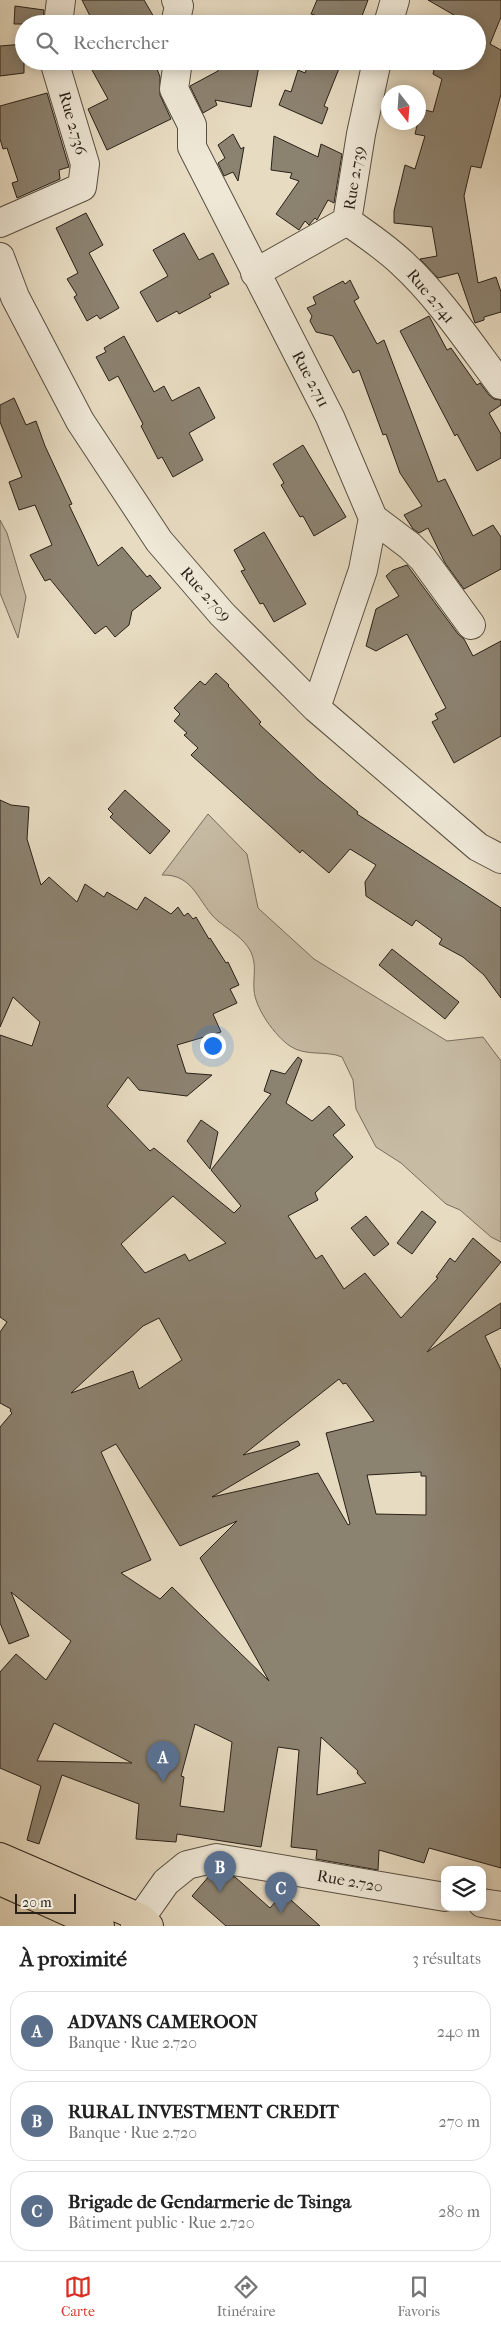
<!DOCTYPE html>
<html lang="fr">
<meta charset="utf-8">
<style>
:root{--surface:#fff;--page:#f2f2f2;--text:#222;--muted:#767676;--line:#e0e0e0;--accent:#d93025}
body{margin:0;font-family:"IM FELL French Canon",serif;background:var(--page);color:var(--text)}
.controls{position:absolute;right:15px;bottom:15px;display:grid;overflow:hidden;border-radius:10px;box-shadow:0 2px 12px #0003}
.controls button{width:45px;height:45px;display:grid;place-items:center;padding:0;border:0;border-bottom:1px solid var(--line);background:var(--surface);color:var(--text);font:25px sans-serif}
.compass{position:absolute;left:381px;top:85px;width:45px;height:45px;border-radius:50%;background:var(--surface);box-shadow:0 2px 12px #0003;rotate:163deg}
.scale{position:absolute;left:15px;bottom:12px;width:61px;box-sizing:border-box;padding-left:5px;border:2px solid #292118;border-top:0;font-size:14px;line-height:18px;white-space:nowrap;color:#292118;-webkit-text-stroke:4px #efe8d7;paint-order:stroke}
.you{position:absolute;left:212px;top:1045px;width:18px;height:18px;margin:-12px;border:4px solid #fff;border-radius:50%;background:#1a73e8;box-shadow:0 0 0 8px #1a73e833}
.badge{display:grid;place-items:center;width:32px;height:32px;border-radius:50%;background:var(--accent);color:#fff;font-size:16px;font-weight:700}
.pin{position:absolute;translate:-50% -41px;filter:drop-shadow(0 1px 2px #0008)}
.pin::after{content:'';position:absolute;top:26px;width:18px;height:15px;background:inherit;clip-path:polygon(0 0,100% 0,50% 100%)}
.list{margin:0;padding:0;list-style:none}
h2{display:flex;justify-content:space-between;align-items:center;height:65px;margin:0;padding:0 20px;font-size:21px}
h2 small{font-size:16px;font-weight:400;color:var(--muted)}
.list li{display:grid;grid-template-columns:32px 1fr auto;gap:15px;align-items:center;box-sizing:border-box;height:80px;margin:0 10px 10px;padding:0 10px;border:1px solid var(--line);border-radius:20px}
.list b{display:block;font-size:19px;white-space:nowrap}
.list p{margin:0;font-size:16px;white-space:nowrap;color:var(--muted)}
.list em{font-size:16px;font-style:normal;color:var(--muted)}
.icon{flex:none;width:28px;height:28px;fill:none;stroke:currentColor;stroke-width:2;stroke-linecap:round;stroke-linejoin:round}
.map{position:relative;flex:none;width:501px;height:1926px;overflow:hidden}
.search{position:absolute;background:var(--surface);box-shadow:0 2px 12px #0003;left:15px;right:15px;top:15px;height:55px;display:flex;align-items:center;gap:12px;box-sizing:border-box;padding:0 18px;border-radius:28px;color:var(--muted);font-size:19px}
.sheet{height:335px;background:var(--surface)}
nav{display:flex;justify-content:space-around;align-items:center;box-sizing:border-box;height:70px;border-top:1px solid var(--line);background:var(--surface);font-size:14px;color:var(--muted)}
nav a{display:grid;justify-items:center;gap:2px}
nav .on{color:var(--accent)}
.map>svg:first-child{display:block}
.green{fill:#c7bba4;stroke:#786e5e}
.building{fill:#8c8270;stroke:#292118;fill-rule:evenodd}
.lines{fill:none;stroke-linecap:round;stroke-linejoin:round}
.minor-casing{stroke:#585042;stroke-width:30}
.major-casing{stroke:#292118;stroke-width:30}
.minor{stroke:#efe8d7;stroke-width:28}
.major{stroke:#e7dbc1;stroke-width:28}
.labels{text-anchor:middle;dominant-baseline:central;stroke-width:4;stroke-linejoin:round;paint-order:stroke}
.street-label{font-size:16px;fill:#292118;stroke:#efe8d7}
</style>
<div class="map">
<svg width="501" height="1926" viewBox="0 0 501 1926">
<rect width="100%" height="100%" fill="#e7dbc1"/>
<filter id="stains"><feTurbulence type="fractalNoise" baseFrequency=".004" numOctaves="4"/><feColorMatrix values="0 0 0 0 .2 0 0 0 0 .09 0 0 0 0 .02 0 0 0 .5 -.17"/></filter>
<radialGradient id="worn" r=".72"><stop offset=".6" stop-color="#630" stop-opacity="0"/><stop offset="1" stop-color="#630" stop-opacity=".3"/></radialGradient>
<path class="green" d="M 0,520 L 7,533 L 26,597 L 18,638 L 0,593 Z
M 208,814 L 247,854 L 258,908 L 314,959 L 447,1041 L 483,1037 L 501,1061 L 501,1242 L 491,1237 L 460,1210 L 446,1204 L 401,1163 L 376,1147 L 356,1109 L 353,1080 L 342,1057 C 326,1050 306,1057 290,1046 C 275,1036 255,1008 254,990 C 253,976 257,966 251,952 C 243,937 230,931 218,921 C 198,904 195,874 162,875 Z"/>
<path class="building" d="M 82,0 L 144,0 L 158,24 L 94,24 Z
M 317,0 L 368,0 L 359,24 L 343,24 L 311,14 Z
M 428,0 L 501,0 L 501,17 L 490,44 L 501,50 L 501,94 L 481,168 L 471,166 L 464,196 L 478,283 L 496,277 L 501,292 L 501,312 L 484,317 L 484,320 L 475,323 L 458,273 L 438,278 L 420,259 L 437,256 L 432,227 L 394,223 L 394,211 L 405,165 L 415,169 L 425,136 L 415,134 L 421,109 L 433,112 L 442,79 L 433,74 L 436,61 L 477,61 L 477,24 L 451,24 L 454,15 Z
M 15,6 L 44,10 L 43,24 L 14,24 Z
M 24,44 L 24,73 L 0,76 L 0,46 Z
M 87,61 L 154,61 L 160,77 L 160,95 L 171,119 L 107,150 L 88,109 L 108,99 Z
M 219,61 L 260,61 L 251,107 L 215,100 L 217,105 L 203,113 L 190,86 L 218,71 Z
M 310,61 L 342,61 L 324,106 L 328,108 L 322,124 L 279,105 L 285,90 L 291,92 L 298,70 L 305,73 Z
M 47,93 L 69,167 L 59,170 L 60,179 L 17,198 L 12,183 L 18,181 L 7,148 L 3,149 L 0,139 L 0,106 Z
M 233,134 L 241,149 L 244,147 L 238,181 L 233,172 L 224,176 L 218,163 L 225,158 L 218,145 Z
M 274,136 L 318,157 L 321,144 L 342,154 L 334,203 L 328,200 L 317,220 L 315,218 L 309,225 L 305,221 L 299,230 L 276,214 L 299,181 L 290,178 L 292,173 L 271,170 Z
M 86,213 L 103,245 L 89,253 L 119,308 L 100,319 L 97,315 L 87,321 L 74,297 L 77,295 L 67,279 L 78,273 L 56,228 Z
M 184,233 L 199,260 L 213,253 L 229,284 L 209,294 L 211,297 L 179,314 L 177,311 L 157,322 L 140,292 L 168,276 L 153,250 Z
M 350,280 L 359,298 L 354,301 L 377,344 L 384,340 L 438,482 L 445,479 L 473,536 L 493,525 L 501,537 L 501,569 L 464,589 L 445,563 L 428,528 L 419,533 L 413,529 L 404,515 L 422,506 L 400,473 L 386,434 L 383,435 L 359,370 L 353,373 L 333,336 L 316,332 L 310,321 L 312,316 L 307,308 L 316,304 L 313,297 L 343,281 L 345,284 Z
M 429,316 L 447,350 L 451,348 L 477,385 L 480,383 L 489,395 L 494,399 L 501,400 L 501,405 L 489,413 L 501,434 L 501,458 L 477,471 L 457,434 L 455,436 L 400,331 Z
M 124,336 L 154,392 L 164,386 L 172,401 L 199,387 L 215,418 L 189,433 L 203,460 L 173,477 L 162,457 L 158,459 L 141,426 L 143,424 L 118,376 L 109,381 L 96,357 L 106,352 L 104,348 Z
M 14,398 L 26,425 L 36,421 L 45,446 L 72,504 L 69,505 L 98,566 L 122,547 L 147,577 L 150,575 L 161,588 L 132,611 L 129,625 L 115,637 L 106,626 L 95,634 L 50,579 L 45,581 L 30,555 L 52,545 L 35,505 L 19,510 L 9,482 L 22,477 L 0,422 L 0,405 Z
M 303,445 L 346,517 L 314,536 L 303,516 L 300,517 L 281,485 L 284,483 L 273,464 Z
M 264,532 L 306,604 L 274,622 L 263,603 L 260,604 L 241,571 L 245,570 L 234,550 Z
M 407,565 L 458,634 L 464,639 L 473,656 L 501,641 L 501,736 L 454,763 L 432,722 L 438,719 L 435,714 L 446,708 L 407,634 L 376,651 L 366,646 L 376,609 L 399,596 L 386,576 L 393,570 Z
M 216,673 L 229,685 L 228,686 L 261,722 L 259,724 L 318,779 L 358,812 L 357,814 L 501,908 L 501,998 L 484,975 L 463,957 L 439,944 L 442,939 L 416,920 L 412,926 L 366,896 L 365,882 L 376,865 L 350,849 L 329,873 L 302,850 L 300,853 L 191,755 L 198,748 L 184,735 L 187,733 L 174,721 L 180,714 L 174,708 L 200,681 L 205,685 Z
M 125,790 L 170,831 L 150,854 L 110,817 L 113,814 L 108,809 Z
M 0,800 L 11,805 L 29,807 L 27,839 L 41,885 L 49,877 L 77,902 L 85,884 L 104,897 L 107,892 L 137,910 L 145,897 L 171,914 L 178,907 L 184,916 L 188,913 L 193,919 L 196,917 L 209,939 L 210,938 L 226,963 L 228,962 L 239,985 L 230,989 L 237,1003 L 213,1014 L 221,1032 L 177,1045 L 186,1073 L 212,1075 L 187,1096 L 139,1090 L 128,1077 L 107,1106 L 150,1151 L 154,1148 L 234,1213 L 241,1206 L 211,1170 L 271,1094 L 264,1091 L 271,1070 L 285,1074 L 298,1057 L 302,1060 L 286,1103 L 312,1121 L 329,1106 L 345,1125 L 333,1135 L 353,1157 L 315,1193 L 318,1200 L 288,1216 L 316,1259 L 322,1255 L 344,1289 L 365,1273 L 401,1318 L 438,1278 L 436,1277 L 450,1258 L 455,1262 L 473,1238 L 501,1262 L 427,1352 L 501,1303 L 501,1328 L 485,1336 L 501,1370 L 501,1868 L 429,1848 L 424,1863 L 379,1850 L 378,1870 L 316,1859 L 317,1850 L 291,1847 L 299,1750 L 278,1747 L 261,1847 L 177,1834 L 176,1842 L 136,1839 L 139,1804 L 62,1775 L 39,1844 L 27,1840 L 41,1786 L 0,1768 L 0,1672 L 16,1654 L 46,1680 L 71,1641 L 11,1592 L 29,1636 L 9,1644 L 0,1623 L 0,1427 L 12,1413 L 10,1411 L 11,1409 L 0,1403 L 0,1332 L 7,1322 L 0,1317 L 0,1035 L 32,1046 L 40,1022 L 13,997 L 0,1027 ZM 173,1196 L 226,1243 L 189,1261 L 185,1254 L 145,1273 L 121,1244 ZM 159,1318 L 182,1360 L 139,1389 L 133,1371 L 71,1393 L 143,1326 ZM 339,1379 L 343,1384 L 346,1383 L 374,1421 L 326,1433 L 350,1524 L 348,1525 L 318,1473 L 212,1497 L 300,1445 L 298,1441 L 243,1455 ZM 116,1444 L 180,1546 L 237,1521 L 200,1558 L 269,1681 L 172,1587 L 160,1599 L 121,1573 L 151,1560 L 101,1452 ZM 421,1472 L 421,1476 L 426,1476 L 426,1515 L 376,1514 L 367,1475 ZM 54,1723 L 132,1763 L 37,1761 ZM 195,1724 L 232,1742 L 224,1812 L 180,1806 L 184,1777 L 181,1776 ZM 321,1737 L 358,1771 L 357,1773 L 366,1783 L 317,1795 Z
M 392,949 L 459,1002 L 445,1019 L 379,965 Z
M 201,1120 L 218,1132 L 210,1169 L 187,1141 Z
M 422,1211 L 436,1222 L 412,1254 L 397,1243 Z
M 366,1216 L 389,1244 L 374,1256 L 351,1228 Z
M 217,1874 L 235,1877 L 270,1908 L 283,1893 L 320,1926 L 226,1926 L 192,1896 L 210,1875 Z"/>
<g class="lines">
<defs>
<path id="minor" d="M 58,24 L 61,0
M 175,24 L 179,6 L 176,0
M 388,24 L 395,0
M 178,61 L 174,89 L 192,125 L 192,147 L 330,417 L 373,518 L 363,570 L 316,708
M 347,221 C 366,234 385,247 402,263 C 440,298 470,344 501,385
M 0,223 L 82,187 L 85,164 L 54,61
M 0,257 L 15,297 L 80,421 L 159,541 L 222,614 L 316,708 L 478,847 L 501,859
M 255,273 L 347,221 L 361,134 L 377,61
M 373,518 L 410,546 L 423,559 L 471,625
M 482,1903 L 501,1906
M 135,1926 L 166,1882 L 187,1865 L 216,1858 L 445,1897"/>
<path id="major" d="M 0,1857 L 141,1918 L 149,1926
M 0,1881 L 100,1926"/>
</defs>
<use href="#minor" class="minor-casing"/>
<use href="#major" class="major-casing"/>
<use href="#minor" class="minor"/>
<use href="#major" class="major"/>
</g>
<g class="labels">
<g class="street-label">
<text transform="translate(73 123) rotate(74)">Rue 2.736</text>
<text transform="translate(354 178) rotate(-81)">Rue 2.739</text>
<text transform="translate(431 296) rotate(50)">Rue 2.741</text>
<text transform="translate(311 379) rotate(62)">Rue 2.711</text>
<text transform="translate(206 594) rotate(48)">Rue 2.709</text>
<text transform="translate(350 1881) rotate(10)">Rue 2.720</text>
</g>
</g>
<rect width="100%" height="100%" filter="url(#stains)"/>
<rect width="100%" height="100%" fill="url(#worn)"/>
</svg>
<div class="controls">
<button><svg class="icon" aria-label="layers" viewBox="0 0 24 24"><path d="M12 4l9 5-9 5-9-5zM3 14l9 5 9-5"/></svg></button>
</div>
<svg class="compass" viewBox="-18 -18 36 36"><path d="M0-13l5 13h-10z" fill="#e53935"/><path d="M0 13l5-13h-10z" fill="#767676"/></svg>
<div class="scale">20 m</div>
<div class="you"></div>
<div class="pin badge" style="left:163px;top:1782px;background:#5c6f8a">A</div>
<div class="pin badge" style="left:220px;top:1892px;background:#5c6f8a">B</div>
<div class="pin badge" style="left:281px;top:1913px;background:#5c6f8a">C</div>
<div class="search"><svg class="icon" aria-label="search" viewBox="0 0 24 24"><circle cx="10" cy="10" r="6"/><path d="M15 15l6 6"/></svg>Rechercher</div>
</div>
<section class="sheet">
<h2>À proximité<small>3 résultats</small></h2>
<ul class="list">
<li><span class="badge" style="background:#5c6f8a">A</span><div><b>ADVANS CAMEROON</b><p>Banque · Rue 2.720</p></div><em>240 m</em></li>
<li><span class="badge" style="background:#5c6f8a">B</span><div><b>RURAL INVESTMENT CREDIT</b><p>Banque · Rue 2.720</p></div><em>270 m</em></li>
<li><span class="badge" style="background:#5c6f8a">C</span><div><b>Brigade de Gendarmerie de Tsinga</b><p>Bâtiment public · Rue 2.720</p></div><em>280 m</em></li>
</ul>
</section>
<nav>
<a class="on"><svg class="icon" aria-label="map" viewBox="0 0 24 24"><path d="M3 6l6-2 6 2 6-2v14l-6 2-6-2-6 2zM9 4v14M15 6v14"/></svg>Carte</a>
<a><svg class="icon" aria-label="directions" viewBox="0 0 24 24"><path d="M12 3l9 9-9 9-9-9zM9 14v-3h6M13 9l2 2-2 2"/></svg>Itinéraire</a>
<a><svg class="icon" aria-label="saved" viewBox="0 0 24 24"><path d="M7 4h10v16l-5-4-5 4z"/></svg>Favoris</a>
</nav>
